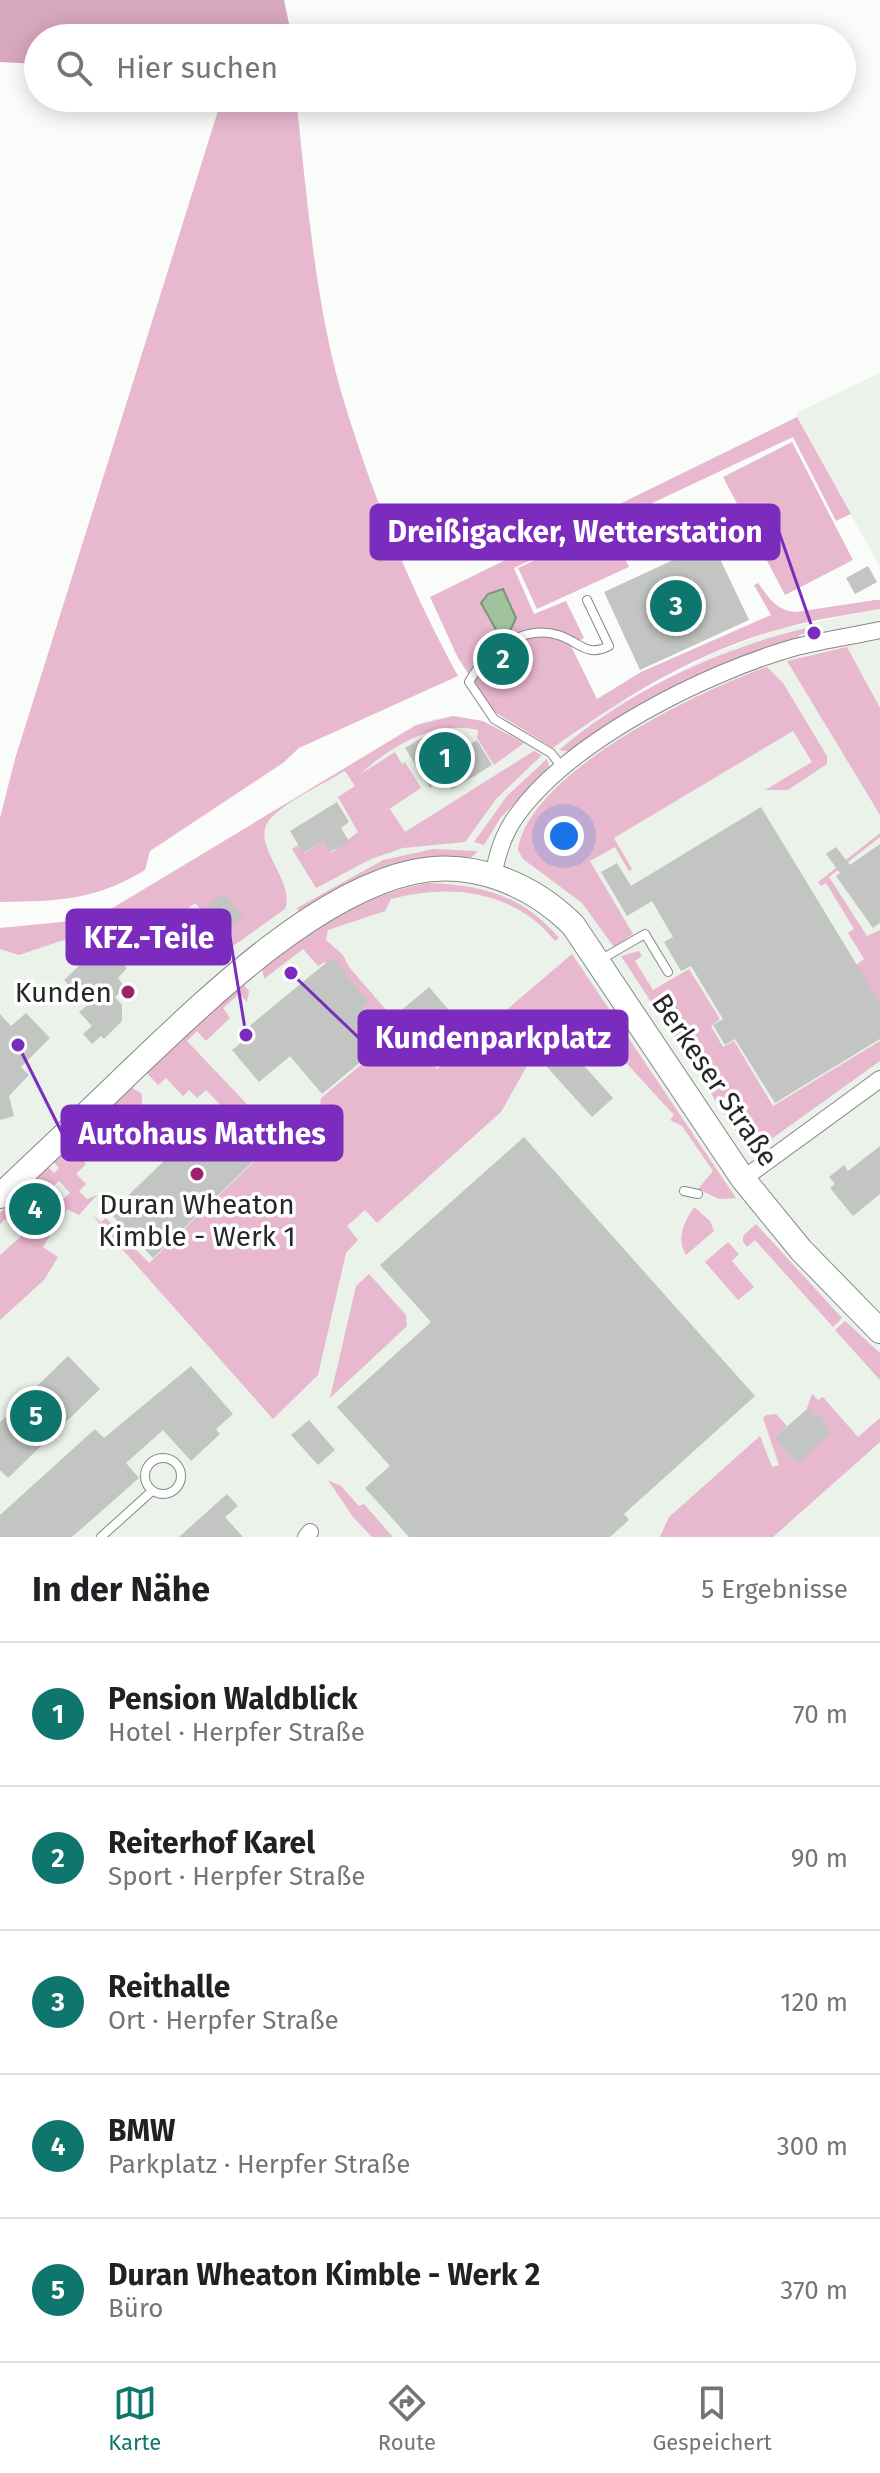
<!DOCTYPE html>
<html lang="de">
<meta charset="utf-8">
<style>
:root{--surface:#fff;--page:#f2f2f2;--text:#202124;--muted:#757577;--line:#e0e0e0;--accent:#0f766e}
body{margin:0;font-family:"Fira Sans",sans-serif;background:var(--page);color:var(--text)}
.you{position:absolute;left:564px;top:836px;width:28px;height:28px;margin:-20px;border:6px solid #fff;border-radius:50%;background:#1a73e8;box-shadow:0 0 0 12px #1a73e833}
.badge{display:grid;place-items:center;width:52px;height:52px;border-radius:50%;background:var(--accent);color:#fff;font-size:26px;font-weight:700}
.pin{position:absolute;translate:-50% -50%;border:4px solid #fff;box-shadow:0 2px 8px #0006}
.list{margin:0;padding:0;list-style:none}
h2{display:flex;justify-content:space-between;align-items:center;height:104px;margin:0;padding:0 32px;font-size:34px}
h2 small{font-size:26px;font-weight:400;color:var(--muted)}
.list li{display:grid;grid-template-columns:52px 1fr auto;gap:24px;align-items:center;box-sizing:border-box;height:144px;padding:0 32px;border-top:2px solid var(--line)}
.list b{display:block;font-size:30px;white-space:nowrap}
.list p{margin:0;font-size:26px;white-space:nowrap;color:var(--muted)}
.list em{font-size:26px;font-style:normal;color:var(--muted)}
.icon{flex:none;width:44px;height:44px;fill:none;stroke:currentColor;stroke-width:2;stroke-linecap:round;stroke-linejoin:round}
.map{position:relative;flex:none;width:880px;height:1537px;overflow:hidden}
.search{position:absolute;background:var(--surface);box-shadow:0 4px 20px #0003;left:24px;right:24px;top:24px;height:88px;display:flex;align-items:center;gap:20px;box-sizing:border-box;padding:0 28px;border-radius:44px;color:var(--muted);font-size:30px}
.sheet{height:824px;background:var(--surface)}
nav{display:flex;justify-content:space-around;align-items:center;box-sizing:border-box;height:112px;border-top:2px solid var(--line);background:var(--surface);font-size:22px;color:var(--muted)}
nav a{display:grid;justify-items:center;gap:4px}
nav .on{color:var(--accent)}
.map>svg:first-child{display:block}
.built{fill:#eaf2e9}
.green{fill:#e8b8ce}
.forest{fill:#d7a7bd}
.water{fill:#a0c39e;stroke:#7b947a;stroke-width:2}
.building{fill:#c2c5c2}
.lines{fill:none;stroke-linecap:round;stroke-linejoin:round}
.lane-casing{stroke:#868986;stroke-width:10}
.street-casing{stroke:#868986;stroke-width:18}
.secondary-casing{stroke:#868986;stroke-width:26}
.lane{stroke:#fff;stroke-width:8}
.street{stroke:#fff;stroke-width:16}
.secondary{stroke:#fff;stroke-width:24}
.poi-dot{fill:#a21e6e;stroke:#fff;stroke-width:3}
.labels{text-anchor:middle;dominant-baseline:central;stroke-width:7;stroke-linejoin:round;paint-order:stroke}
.poi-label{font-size:28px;fill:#262726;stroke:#fff;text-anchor:end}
.street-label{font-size:28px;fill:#262726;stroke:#fff}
.leader{fill:none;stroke:#7b2cbf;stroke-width:3}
.callout-dot{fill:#7b2cbf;stroke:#fff;stroke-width:3}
.callout{fill:#7b2cbf;stroke:#7b2cbf;stroke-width:3}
.callout-label{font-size:30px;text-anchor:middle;font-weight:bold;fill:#fff}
</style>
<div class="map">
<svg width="880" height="1537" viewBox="0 0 880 1537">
<rect width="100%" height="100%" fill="#f9fcf9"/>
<path class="built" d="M 880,373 L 880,567 L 797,417 L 798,412 Z
M 880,609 L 880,1537 L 0,1537 L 0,928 L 62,922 L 111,908 L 427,720 L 457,716 L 494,725 L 498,716 L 554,748 L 610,708 L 716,652 L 776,630 Z"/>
<path class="green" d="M 222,98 L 296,98 C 307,194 314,295 340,388 C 369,487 408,585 458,676 L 299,748 L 283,763 L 150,851 L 145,870 C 93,901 59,901 0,902 L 0,818 L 15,759 Z
M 797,417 L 851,514 L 836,521 L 793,437 L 514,568 L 534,614 L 566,601 L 584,638 L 571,646 L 597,699 L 641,672 L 771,615 L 754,585 L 758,583 C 770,599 776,610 796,612 L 875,600 L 880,600 L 880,609 C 846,615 810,620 777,630 C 696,652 621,699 553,748 L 493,711 L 458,658 L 430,597 Z
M 792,442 L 853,560 L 785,595 L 723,477 Z
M 610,525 L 629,567 L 537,609 L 518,568 Z
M 810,627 L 811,632 L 799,635 L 800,640 L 571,752 L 559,750 C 629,690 721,648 810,627 Z
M 847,647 L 880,708 L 880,815 L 787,661 Z
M 767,667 L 783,683 L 827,756 L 827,764 L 788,790 L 765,790 L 812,762 L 793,731 L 614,838 L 632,869 L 629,871 L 615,847 L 590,861 L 633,934 L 614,947 L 582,903 L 523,859 L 518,850 C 528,773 700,690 767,667 Z
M 453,716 L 483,721 L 524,743 L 494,765 L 477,738 L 478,730 C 434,720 391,746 359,775 L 395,752 L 402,764 L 405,762 L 421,788 L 383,813 L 390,809 L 405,832 L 534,751 L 542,755 L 497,798 L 465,842 L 403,848 L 371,859 L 316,888 L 292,849 L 298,845 L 304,853 L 323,841 L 331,853 L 358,832 L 338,797 L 355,786 L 345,771 C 322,785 291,798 272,817 C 246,843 296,878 285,909 L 233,946 L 195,903 L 145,943 L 123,920 L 19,955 L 0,949 L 0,928 L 62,922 L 113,908 L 416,725 Z
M 547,759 L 550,770 L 501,817 L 484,845 L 474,842 L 507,796 Z
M 880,833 L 880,837 L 829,877 L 867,936 L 880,930 L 880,1004 L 856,965 L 864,959 L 848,933 L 854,929 L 826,883 L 821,886 L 818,882 Z
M 433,849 L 478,851 L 472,857 L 302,918 L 297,908 L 383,860 Z
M 428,883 C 483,885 522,895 559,938 L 555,941 C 515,891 451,883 391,899 L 385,911 L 328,930 L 326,940 L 343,955 L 349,967 L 437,1069 L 572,954 L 736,1198 L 719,1199 L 698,1189 L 713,1171 L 682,1126 L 670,1120 L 674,1115 L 583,1016 L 527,1066 L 501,1112 L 377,1223 L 365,1210 L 347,1226 L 358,1240 L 346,1253 L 318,1375 L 273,1419 L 91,1214 L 101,1222 L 106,1218 L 149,1263 L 265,1151 L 206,1090 L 197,1098 L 189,1090 L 183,1096 L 166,1078 L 158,1085 L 146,1072 L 242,983 L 249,991 L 247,1002 L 239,994 L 223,1008 L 230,1018 L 206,1041 L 197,1031 L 187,1041 L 282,1141 L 320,1108 L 321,1098 L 391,1040 L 325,962 L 318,966 L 303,949 L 264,979 L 262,967 C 309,930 368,893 428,883 Z
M 639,951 L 642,956 L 635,961 L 653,990 L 689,969 L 720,1019 L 711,1026 L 723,1047 L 734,1041 L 773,1106 L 880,1041 L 880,1061 L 759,1148 L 746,1147 L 621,956 Z
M 131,1087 L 142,1094 L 142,1110 L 128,1125 L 119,1117 L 79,1156 L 86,1164 L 76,1174 L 86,1184 L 79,1191 L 87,1199 L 97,1195 L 79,1215 L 67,1209 L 43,1247 L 58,1257 L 44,1280 L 0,1320 L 0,1255 L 70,1193 L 59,1181 L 52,1187 L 45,1182 L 0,1224 L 0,1213 L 47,1166 L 54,1173 L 59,1168 L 53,1161 Z
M 694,1207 L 710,1221 L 714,1231 L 686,1255 C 676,1239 684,1222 694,1207 Z
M 756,1224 L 842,1318 L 833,1327 L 755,1240 L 747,1247 L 743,1242 L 743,1236 Z
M 728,1242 L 739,1254 L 732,1261 L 754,1287 L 738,1300 L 705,1262 Z
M 369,1274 L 406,1315 L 407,1326 L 330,1398 L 356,1286 Z
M 845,1321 L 880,1353 L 880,1380 L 835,1330 Z
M 812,1394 L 818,1400 L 823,1397 L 858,1437 L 880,1418 L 880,1442 L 773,1537 L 660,1537 L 669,1517 L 760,1436 L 772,1467 L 779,1465 L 763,1418 L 766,1415 L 776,1414 L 787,1426 L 774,1438 L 797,1464 L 819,1412 L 814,1416 L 807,1408 Z
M 328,1480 L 341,1486 L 359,1506 L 364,1504 L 393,1537 L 372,1537 L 353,1517 Z"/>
<path class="forest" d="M 0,0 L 284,0 L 292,38 L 38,38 L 38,64 L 0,62 Z"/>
<path class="water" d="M 503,589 L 516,618 L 510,631 L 498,633 L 481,603 L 488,594 Z"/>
<path class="building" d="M 712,542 L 749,620 L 640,670 L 604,592 Z
M 868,566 L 877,582 L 855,594 L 846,578 Z
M 428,734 L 440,753 L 452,746 L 457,753 L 477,740 L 492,765 L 453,789 L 436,784 L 430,788 L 405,748 Z
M 337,802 L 349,822 L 341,828 L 349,841 L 330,852 L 323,841 L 303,853 L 290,831 Z
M 761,807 L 880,1003 L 880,1039 L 775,1103 L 735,1039 L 725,1045 L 713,1025 L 723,1019 L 691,966 L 681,971 L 664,942 L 673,937 L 652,901 L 627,916 L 601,872 L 617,863 L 631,886 Z
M 880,844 L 880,923 L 873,928 L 836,876 L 840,873 L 826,854 L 836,847 L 850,865 Z
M 223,893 L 243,917 L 226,931 L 206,907 Z
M 103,943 L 127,968 L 118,978 L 125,987 L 115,997 L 122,1005 L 122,1021 L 104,1039 L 101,1036 L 92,1044 L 83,1034 L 92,1026 L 79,1012 L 88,1005 L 64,980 Z
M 332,958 L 369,1002 L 363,1007 L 380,1028 L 429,987 L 472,1037 L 439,1066 L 405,1025 L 322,1094 L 290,1056 L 259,1082 L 232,1050 L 252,1034 L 247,1028 Z
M 26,1013 L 50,1038 L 21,1067 L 29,1075 L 9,1096 L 14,1116 L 0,1120 L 0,1014 L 11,1026 Z
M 559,1038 L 613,1098 L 592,1117 L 538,1057 Z
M 221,1106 L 264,1151 L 153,1258 L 110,1213 Z
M 524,1137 L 755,1396 L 624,1514 L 629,1520 L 610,1537 L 409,1537 L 365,1488 L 390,1466 L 337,1407 L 431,1322 L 380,1265 Z
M 880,1146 L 880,1194 L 853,1216 L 830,1188 L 835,1184 L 829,1177 L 844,1165 L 848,1171 Z
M 68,1356 L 100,1389 L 8,1478 L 0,1470 L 0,1422 Z
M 191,1366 L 233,1414 L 216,1429 L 220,1434 L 191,1461 L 163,1430 L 126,1463 L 139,1478 L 72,1537 L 0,1537 L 0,1515 L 95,1429 L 104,1438 Z
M 808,1408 L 814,1416 L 819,1412 L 830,1434 L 797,1464 L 774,1438 Z
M 309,1420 L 335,1450 L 318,1465 L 291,1435 Z
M 227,1494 L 238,1506 L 225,1517 L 243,1537 L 179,1537 Z"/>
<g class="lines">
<defs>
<path id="lane" d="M 562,767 L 551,753 L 494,719 L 469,682 C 485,653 522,624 558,635 C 579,641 586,658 609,646 L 587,600
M 600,960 L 645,934 L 668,972
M 684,1191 L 698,1194
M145 1476a18 18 0 1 1 36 0a18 18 0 1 1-36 0Z
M 101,1537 L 152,1491"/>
<path id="street" d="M 493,877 C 497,854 503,834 517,815 C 572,739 707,672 796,647 C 824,640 852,636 880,630
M 743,1179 L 880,1079
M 306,1537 L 310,1532"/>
<path id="secondary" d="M 0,1196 C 44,1154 89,1112 132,1070 C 205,1001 313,894 413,872 C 472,859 532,884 573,925 L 743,1179 L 801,1250 L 880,1331"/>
</defs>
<use href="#lane" class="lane-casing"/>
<use href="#street" class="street-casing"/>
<use href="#secondary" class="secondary-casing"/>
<use href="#lane" class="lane"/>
<use href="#street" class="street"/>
<use href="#secondary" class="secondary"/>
</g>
<g class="poi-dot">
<circle cx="128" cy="992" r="8"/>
<circle cx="197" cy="1174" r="8"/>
</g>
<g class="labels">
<g class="poi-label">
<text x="112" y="992">Kunden</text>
<text x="197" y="1204" text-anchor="middle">Duran Wheaton<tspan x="197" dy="32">Kimble - Werk 1</tspan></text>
</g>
<g class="street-label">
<text transform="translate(715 1080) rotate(56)">Berkeser Straße</text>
</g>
</g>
<path class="leader" d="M814 633L779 532M246 1035L230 937M291 973L359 1038M18 1045L62 1133"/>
<g class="callout-dot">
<circle cx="814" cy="633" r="8"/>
<circle cx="246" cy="1035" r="8"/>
<circle cx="291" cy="973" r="8"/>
<circle cx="18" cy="1045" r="8"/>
</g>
<g class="callout">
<rect x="371" y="505" width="408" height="54" rx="8"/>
<rect x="67" y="910" width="163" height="54" rx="8"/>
<rect x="359" y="1011" width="268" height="54" rx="8"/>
<rect x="62" y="1106" width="280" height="54" rx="8"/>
</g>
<g class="callout-label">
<text x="575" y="542">Dreißigacker, Wetterstation</text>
<text x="149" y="948">KFZ.-Teile</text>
<text x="493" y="1048">Kundenparkplatz</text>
<text x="202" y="1144">Autohaus Matthes</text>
</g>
</svg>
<div class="you"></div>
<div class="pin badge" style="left:445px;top:758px">1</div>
<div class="pin badge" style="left:503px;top:659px">2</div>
<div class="pin badge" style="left:676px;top:606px">3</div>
<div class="pin badge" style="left:35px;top:1209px">4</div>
<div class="pin badge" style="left:36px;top:1416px">5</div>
<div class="search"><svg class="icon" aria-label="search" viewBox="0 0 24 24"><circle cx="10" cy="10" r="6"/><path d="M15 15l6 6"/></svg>Hier suchen</div>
</div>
<section class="sheet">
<h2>In der Nähe<small>5 Ergebnisse</small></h2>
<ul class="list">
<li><span class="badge">1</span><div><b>Pension Waldblick</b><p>Hotel · Herpfer Straße</p></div><em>70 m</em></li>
<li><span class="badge">2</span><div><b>Reiterhof Karel</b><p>Sport · Herpfer Straße</p></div><em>90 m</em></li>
<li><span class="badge">3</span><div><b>Reithalle</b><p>Ort · Herpfer Straße</p></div><em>120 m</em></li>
<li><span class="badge">4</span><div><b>BMW</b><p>Parkplatz · Herpfer Straße</p></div><em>300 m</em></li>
<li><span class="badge">5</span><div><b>Duran Wheaton Kimble - Werk 2</b><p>Büro</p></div><em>370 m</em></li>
</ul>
</section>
<nav>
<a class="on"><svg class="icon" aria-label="map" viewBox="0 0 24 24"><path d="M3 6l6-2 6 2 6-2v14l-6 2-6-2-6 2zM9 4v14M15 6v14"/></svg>Karte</a>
<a><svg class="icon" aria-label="directions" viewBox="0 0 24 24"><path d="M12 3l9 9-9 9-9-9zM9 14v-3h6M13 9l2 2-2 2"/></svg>Route</a>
<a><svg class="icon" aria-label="saved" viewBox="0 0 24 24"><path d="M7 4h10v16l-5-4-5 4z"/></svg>Gespeichert</a>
</nav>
